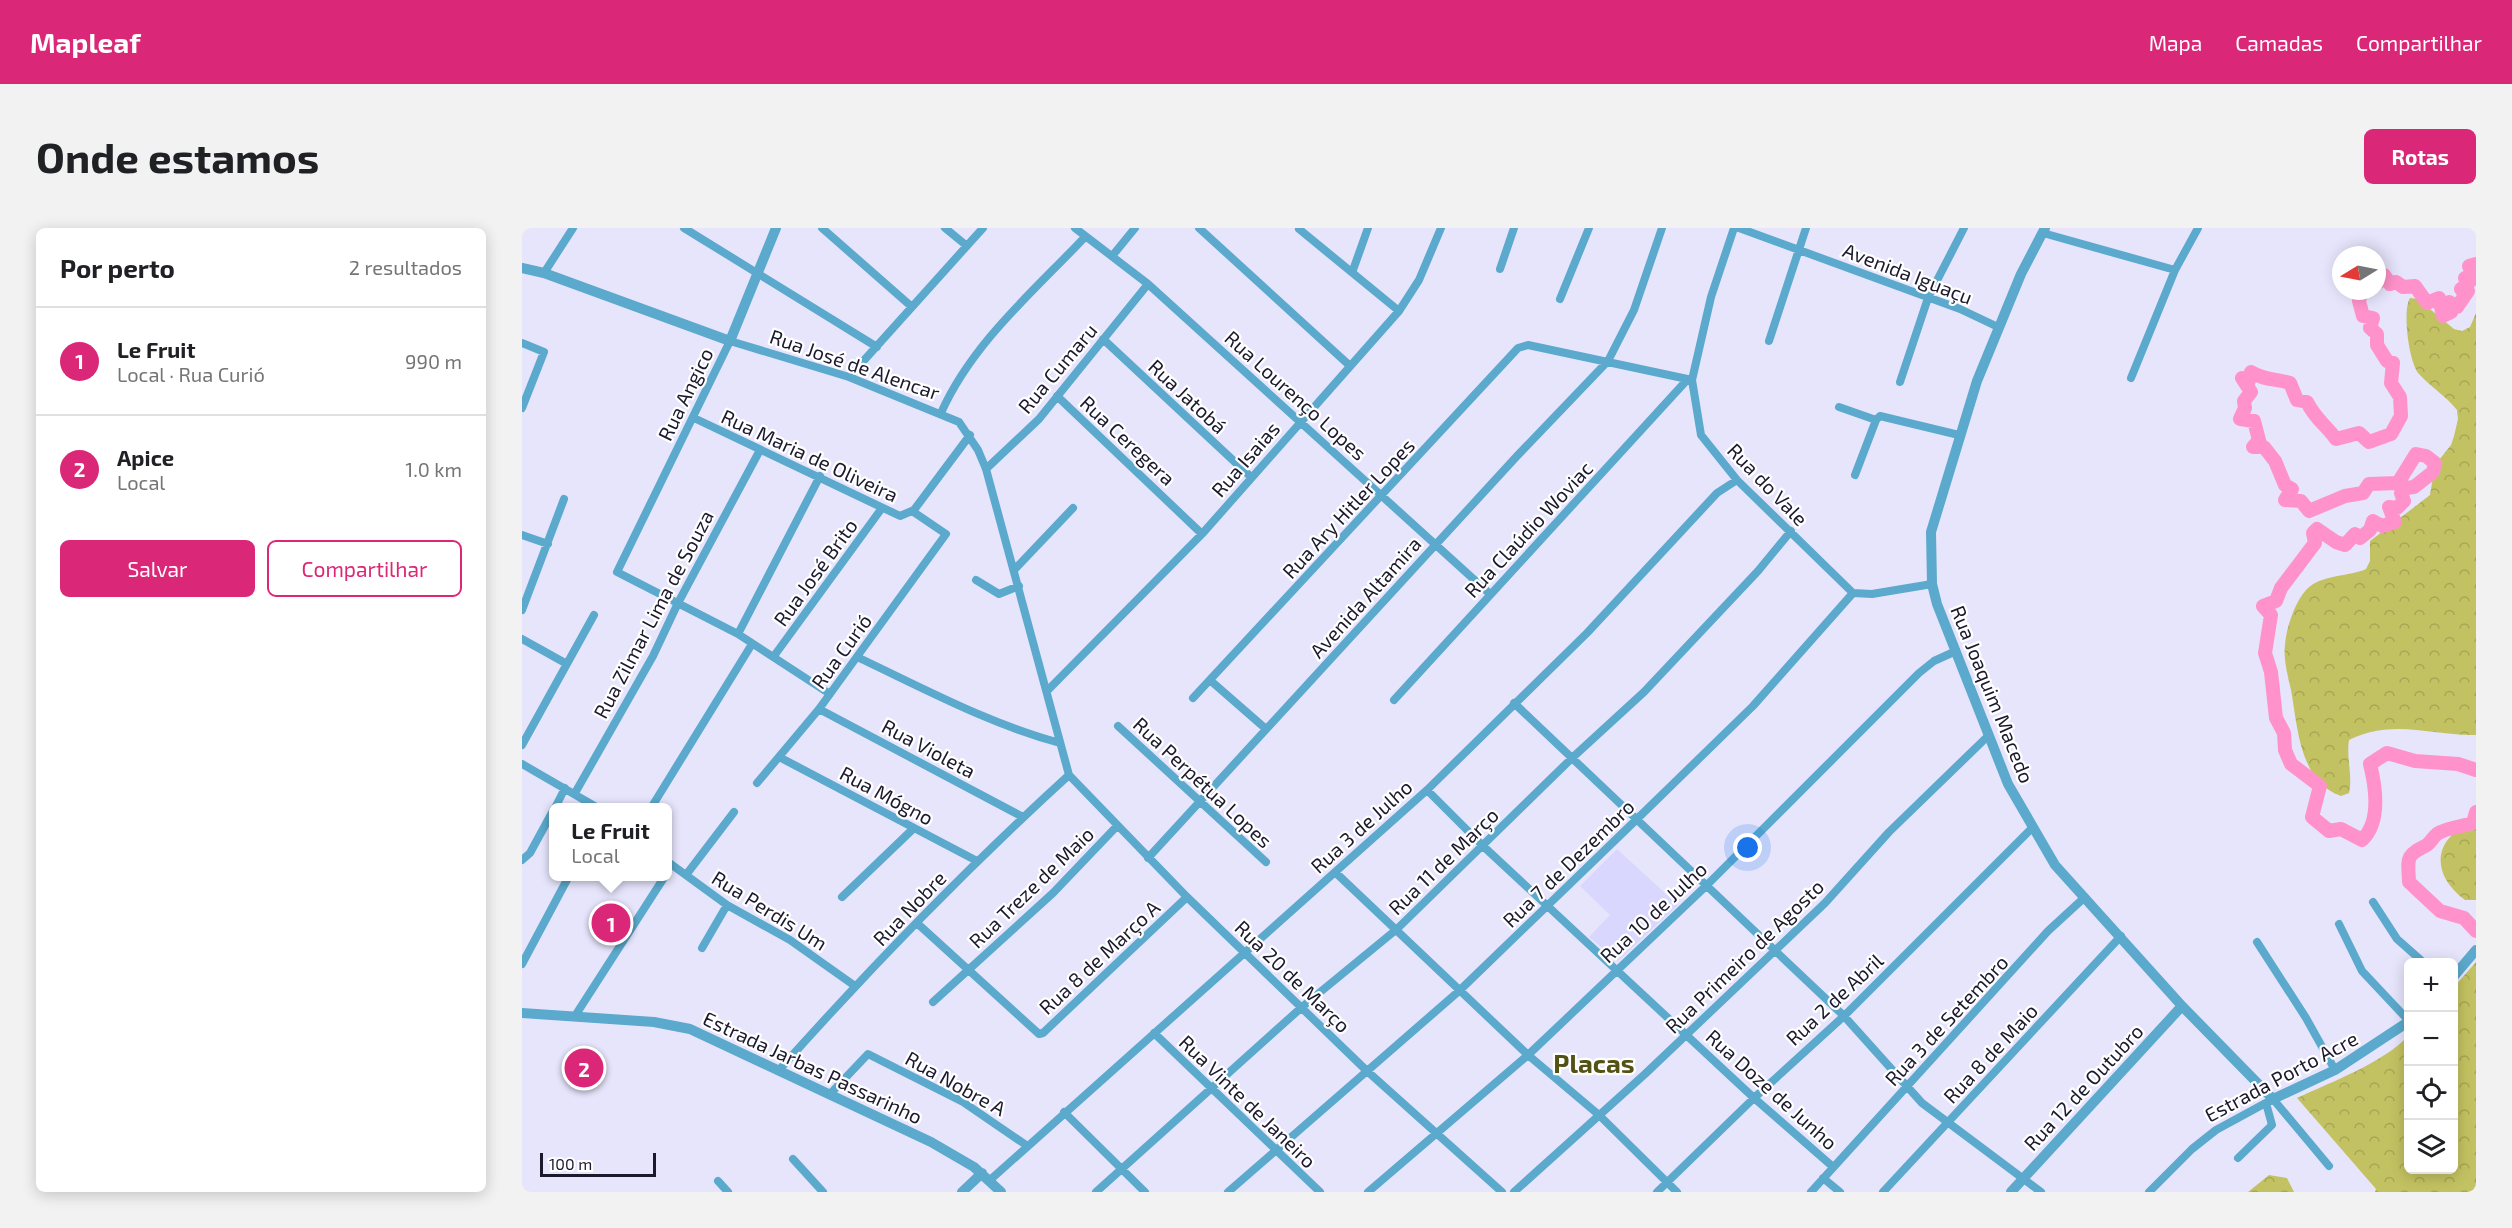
<!DOCTYPE html>
<html lang="pt">
<meta charset="utf-8">
<style>
:root{--surface:#fff;--page:#f2f2f2;--text:#202124;--muted:#757577;--line:#e0e0e0;--accent:#db2777}
body{margin:0;font-family:"Exo 2",sans-serif;background:var(--page);color:var(--text)}
.controls{position:absolute;right:18px;bottom:18px;display:grid;overflow:hidden;border-radius:9px;box-shadow:0 3px 15px #0003}
.controls button{width:54px;height:54px;display:grid;place-items:center;padding:0;border:0;border-bottom:2px solid var(--line);background:var(--surface);color:var(--text);font:30px sans-serif}
.compass{position:absolute;left:1810px;top:18px;width:54px;height:54px;border-radius:50%;background:var(--surface);box-shadow:0 3px 15px #0003;rotate:260deg}
.scale{position:absolute;left:18px;bottom:15px;width:116px;box-sizing:border-box;padding-left:6px;border:3px solid #1c192d;border-top:0;font-size:16px;line-height:21px;white-space:nowrap;color:#1c192d;-webkit-text-stroke:4px #fff;paint-order:stroke}
.you{position:absolute;left:1226px;top:620px;width:21px;height:21px;margin:-15px;border:4px solid #fff;border-radius:50%;background:#1a73e8;box-shadow:0 0 0 9px #1a73e833}
.badge{display:grid;place-items:center;width:39px;height:39px;border-radius:50%;background:var(--accent);color:#fff;font-size:20px;font-weight:700}
.pin{position:absolute;translate:-50% -50%;border:3px solid #fff;box-shadow:0 2px 6px #0006}
.popup{position:absolute;left:27px;top:575px;width:123px;height:78px;box-sizing:border-box;display:grid;place-content:center;border-radius:9px;background:var(--surface);filter:drop-shadow(0 2px 4px #0005);font-size:20px;white-space:nowrap;color:var(--muted)}
.popup b{font-size:22px;color:var(--text)}
.popup::after{content:'';position:absolute;left:50%;top:100%;margin-left:-12px;border:12px solid transparent;border-top-color:var(--surface)}
.list{margin:0;padding:0;list-style:none}
h2{display:flex;justify-content:space-between;align-items:center;height:78px;margin:0;padding:0 24px;font-size:26px}
h2 small{font-size:20px;font-weight:400;color:var(--muted)}
.list li{display:grid;grid-template-columns:39px 1fr auto;gap:18px;align-items:center;box-sizing:border-box;height:108px;padding:0 24px;border-top:2px solid var(--line)}
.list b{display:block;font-size:22px;white-space:nowrap}
.list p{margin:0;font-size:20px;white-space:nowrap;color:var(--muted)}
.list em{font-size:20px;font-style:normal;color:var(--muted)}
.actions{display:flex;gap:12px;padding:18px 24px}
.actions a{flex:1;padding:14px 0;border:2px solid var(--accent);border-radius:9px;text-align:center;font-size:21px;color:var(--accent)}
.actions .main{background:var(--accent);color:#fff}
.icon{flex:none;width:33px;height:33px;fill:none;stroke:currentColor;stroke-width:2;stroke-linecap:round;stroke-linejoin:round}
.map{position:relative;flex:none;width:1954px;height:964px;overflow:hidden;border-radius:9px}
header{display:flex;align-items:center;gap:36px;box-sizing:border-box;height:84px;padding:0 30px;background:var(--accent);color:#fff}
header strong{font-size:28px}
nav{display:flex;gap:33px;margin-inline-start:auto;font-size:21px}
.intro{display:flex;align-items:center;justify-content:space-between;box-sizing:border-box;height:144px;padding:0 36px}
h1{margin:0;font-size:42px}
.button{padding:15px 27px;border-radius:9px;background:var(--accent);color:#fff;font-size:21px;font-weight:700}
main{display:flex;gap:36px;padding:0 36px}
aside{flex:1;background:var(--surface);border-radius:9px;box-shadow:0 3px 15px #0003}
.map>svg:first-child{display:block}
.built{fill:#dad7fe}
.forest{fill:url(#forest-crowns)}
.lines{fill:none;stroke-linecap:round;stroke-linejoin:round}
.river{stroke:#ff92ca;stroke-width:14}
.minor{stroke:#5ba9cc;stroke-width:8}
.tertiary{stroke:#5ba9cc;stroke-width:10}
.labels{text-anchor:middle;dominant-baseline:central;stroke-width:4.5;stroke-linejoin:round;paint-order:stroke}
.street-label{font-size:20px;fill:#1c192d;stroke:#fff}
.district-label{font-size:26px;font-weight:bold;fill:#525215;stroke:#fff}
</style>
<header>
<strong>Mapleaf</strong>
<nav><a>Mapa</a><a>Camadas</a><a>Compartilhar</a></nav>
</header>
<div class="intro"><h1>Onde estamos</h1><a class="button">Rotas</a></div>
<main>
<aside>
<h2>Por perto<small>2 resultados</small></h2>
<ul class="list">
<li><span class="badge">1</span><div><b>Le Fruit</b><p>Local · Rua Curió</p></div><em>990 m</em></li>
<li><span class="badge">2</span><div><b>Apice</b><p>Local</p></div><em>1.0 km</em></li>
</ul>
<div class="actions"><a class="main">Salvar</a><a>Compartilhar</a></div>
</aside>
<div class="map">
<svg width="1954" height="964" viewBox="0 0 1954 964">
<defs>
<pattern id="forest-crowns" width="20" height="18" patternUnits="userSpaceOnUse" patternTransform="scale(1.5)"><rect width="20" height="18" fill="#c3c262"/><path d="M2 6a3 3 0 1 1 6 0M12 15a3 3 0 1 1 6 0" fill="none" stroke="#a7a655"/></pattern>
</defs>
<rect width="100%" height="100%" fill="#e7e5fc"/>
<path class="built" d="M 1095,621 L 1156,677 L 1096,733 L 1067,709 L 1088,687 L 1058,658 Z"/>
<path class="forest" d="M 1888,70 L 1896,71 L 1932,101 L 1940,103 L 1948,99 L 1954,85 L 1954,507 C 1909,508 1872,490 1827,512 C 1824,530 1831,548 1827,565 L 1819,568 C 1777,553 1776,500 1769,462 C 1766,448 1761,431 1763,417 C 1764,400 1773,374 1784,362 C 1799,346 1826,349 1844,341 L 1848,333 L 1848,313 L 1908,267 L 1913,237 L 1929,217 L 1932,208 L 1936,191 L 1935,182 C 1924,168 1909,159 1897,146 C 1887,135 1880,83 1888,70 Z
M 1954,592 L 1954,672 L 1943,672 C 1907,645 1911,609 1954,592 Z
M 1954,734 L 1954,964 L 1853,964 L 1854,961 L 1775,870 C 1809,854 1861,835 1886,808 L 1886,942 L 1932,942 L 1932,759 Z
M 1747,947 L 1765,950 L 1772,964 L 1726,964 Z"/>
<g class="lines">
<path class="river" d="M 1855,52 L 1857,54 L 1862,47 L 1868,56 L 1874,54 L 1881,59 L 1893,58 L 1905,75 L 1917,70 L 1921,88 L 1929,84 L 1927,74 L 1935,79 L 1946,63 L 1939,61 L 1946,56 L 1943,50 L 1952,51 L 1947,38 L 1954,36
M 1840,63 L 1837,73 L 1841,88 L 1851,90 L 1848,100 L 1855,106 L 1855,117 L 1865,133 L 1871,135 L 1869,155 L 1878,169 L 1879,188 L 1869,206 L 1847,214 L 1837,205 L 1814,211 C 1803,196 1794,192 1785,174 L 1775,172 L 1768,155 C 1752,150 1744,153 1729,144 L 1726,156 L 1720,150 L 1729,164 L 1722,173 L 1723,180 L 1718,191 L 1732,193 L 1737,212 L 1731,219 L 1742,219 L 1753,233 L 1763,257 L 1770,261 L 1763,272 L 1779,273 L 1787,283 L 1823,268 L 1841,265 L 1847,256 L 1876,255 L 1894,226 L 1904,228 L 1913,235 L 1911,244 L 1892,259 L 1884,260 L 1879,265 L 1882,273 L 1875,280 L 1867,279 L 1873,294 L 1860,298 L 1851,293 L 1848,302 L 1838,310 L 1833,306 L 1823,317 L 1814,314 L 1795,301 L 1791,305 L 1793,315 L 1759,360 L 1754,373 L 1741,378 L 1749,387 L 1743,425 L 1749,444 L 1754,490 L 1762,505 L 1763,522 L 1769,536 L 1798,558 L 1790,589 L 1807,603 L 1819,601 L 1840,612 C 1859,594 1854,560 1848,536 L 1865,525 L 1893,533 L 1936,536 L 1954,542
M 1954,584 L 1951,595 C 1939,599 1925,599 1915,606 C 1911,609 1909,614 1905,617 C 1883,628 1886,629 1887,654 L 1918,683 L 1942,690 L 1954,703"/>
<path class="minor" d="M 162,0 L 355,119
M 300,0 L 390,79
M 423,0 L 445,18
M 553,0 L 626,56 L 968,366
M 677,0 L 827,137
M 1212,0 L 1189,69 L 1170,152 L 1179,207 L 1215,252 L 1331,365
M 1217,0 L 1438,81 L 1476,99
M 777,1 L 877,83
M 1521,5 L 1653,42
M 591,27 L 613,0
M 978,41 L 992,0
M 831,42 L 846,0
M 22,45 L 51,0
M 1038,71 L 1067,0
M 581,111 L 729,249
M 1247,113 L 1284,0
M 0,115 L 22,124 L 0,180
M 327,149 L 461,0
M 1609,150 L 1653,42 L 1676,0
M 1378,154 L 1406,70 L 1442,0
M 535,168 L 680,306
M 1317,179 L 1354,192
M 419,185 C 450,115 512,63 563,9
M 172,190 L 378,288 L 392,282 L 448,207
M 464,241 L 517,191 L 626,56
M 1333,247 L 1354,192 L 1358,188 L 1437,207
M 0,307 L 26,316
M 493,341 L 551,280
M 454,352 L 477,366 L 497,358
M 1331,365 L 1350,366 L 1410,356
M 0,382 L 42,271
M 216,406 L 298,248
M 0,411 L 45,436
M 252,428 L 360,280
M 335,429 C 401,460 467,496 538,515
M 689,453 L 744,501
M 525,463 L 680,306 L 877,83 L 897,52 L 919,0
M 308,466 L 216,406 L 95,344 L 208,113 L 327,149 L 437,194 L 456,222 L 464,241 L 547,547 L 665,669 L 845,843 L 980,964
M 671,470 L 996,120 L 1006,117 L 1170,152
M 872,472 L 1165,152
M 992,475 L 1322,788 L 1400,875 L 1519,964
M 297,481 L 501,589
M 596,498 L 744,634
M 0,517 L 72,387
M 259,530 L 455,633
M 0,536 L 76,580
M 235,555 L 297,481 L 424,306 L 390,283
M 905,562 L 961,618 L 1232,870 L 1310,938
M 53,565 L 131,428 L 156,375 L 238,222
M 33,580 L 43,560
M 129,580 L 230,416
M 626,630 L 995,228 L 1086,133 L 1112,82 L 1140,0
M 0,632 L 8,625 L 32,581
M 146,634 L 205,677 L 268,712 L 333,758
M 813,644 L 1006,827 L 1077,887 L 1155,964
M 164,647 L 212,584
M 320,669 L 392,600
M 1851,674 L 1875,711 L 1901,734
M 396,696 L 517,806 L 521,805 L 665,669
M 1817,696 L 1840,743 L 1886,792
M 1735,714 L 1784,790 L 1813,842
M 180,720 L 205,677
M 0,736 L 47,648
M 411,774 L 531,665 L 595,598
M 53,788 L 143,648
M 632,805 L 798,964
M 258,841 C 349,739 445,640 547,547
M 309,865 L 346,826 L 441,874 L 504,917
M 542,884 L 623,964
M 1716,930 L 1750,897 L 1744,875
M 271,931 L 301,964
M 1301,950 L 1318,964
M 468,952 L 905,562 L 1065,405 L 1195,265 L 1215,252
M 196,953 L 206,964
M 574,964 L 780,779 L 875,701 L 1050,530 L 1122,464 L 1236,343 L 1269,303
M 706,964 L 937,763 L 1114,592 L 1231,478 L 1331,365
M 846,964 L 1006,827 L 1185,657 L 1397,445 L 1412,433 L 1434,423
M 992,964 L 1123,846 L 1303,675 L 1367,604 L 1467,507
M 1135,964 L 1232,870 L 1322,788 L 1510,600
M 1289,964 L 1526,703 L 1563,669
M 1361,964 L 1599,708
M 1627,964 L 1670,921 L 1694,902 L 1751,871 L 1807,938"/>
<path class="tertiary" d="M 1523,0 L 1499,46 L 1455,153 L 1409,304 L 1410,356 L 1415,376 L 1486,556 L 1533,637 L 1660,778 L 1751,871 L 1813,842 L 1886,794
M 0,40 L 22,45 L 208,113 L 254,0
M 1932,748 L 1954,722
M 0,785 L 132,794 L 168,801 L 409,914 L 452,939 L 479,964
M 440,964 L 460,945
M 1489,964 L 1660,778"/>
</g>
<g class="labels">
<g class="street-label">
<text transform="translate(1386 45) rotate(21)">Avenida Iguaçu</text>
<text transform="translate(333 136) rotate(19)">Rua José de Alencar</text>
<text transform="translate(535 140) rotate(-50)">Rua Cumaru</text>
<text transform="translate(163 166) rotate(-64)">Rua Angico</text>
<text transform="translate(774 167) rotate(42)">Rua Lourenço Lopes</text>
<text transform="translate(666 168) rotate(43)">Rua Jatobá</text>
<text transform="translate(606 212) rotate(43)">Rua Ceregera</text>
<text transform="translate(288 227) rotate(25)">Rua Maria de Oliveira</text>
<text transform="translate(723 231) rotate(-49)">Rua Isaias</text>
<text transform="translate(1246 256) rotate(46)">Rua do Vale</text>
<text transform="translate(826 280) rotate(-47)">Rua Ary Hitler Lopes</text>
<text transform="translate(1006 301) rotate(-47)">Rua Claúdio Woviac</text>
<text transform="translate(293 344) rotate(-54)">Rua José Brito</text>
<text transform="translate(843 369) rotate(-48)">Avenida Altamira</text>
<text transform="translate(131 386) rotate(-62)">Rua Zilmar Lima de Souza</text>
<text transform="translate(319 423) rotate(-54)">Rua Curió</text>
<text transform="translate(1471 466) rotate(68)">Rua Joaquim Macedo</text>
<text transform="translate(407 520) rotate(28)">Rua Violeta</text>
<text transform="translate(681 554) rotate(43)">Rua Perpétua Lopes</text>
<text transform="translate(365 567) rotate(28)">Rua Mógno</text>
<text transform="translate(839 598) rotate(-42)">Rua 3 de Julho</text>
<text transform="translate(921 633) rotate(-44)">Rua 11 de Março</text>
<text transform="translate(1046 635) rotate(-44)">Rua 7 de Dezembro</text>
<text transform="translate(509 659) rotate(-44)">Rua Treze de Maio</text>
<text transform="translate(387 680) rotate(-46)">Rua Nobre</text>
<text transform="translate(248 682) rotate(32)">Rua Perdis Um</text>
<text transform="translate(1131 684) rotate(-43)">Rua 10 de Julho</text>
<text transform="translate(1222 728) rotate(-44)">Rua Primeiro de Agosto</text>
<text transform="translate(577 729) rotate(-43)">Rua 8 de Março A</text>
<text transform="translate(771 748) rotate(44)">Rua 20 de Março</text>
<text transform="translate(1312 771) rotate(-43)">Rua 2 de Abril</text>
<text transform="translate(1424 792) rotate(-47)">Rua 3 de Setembro</text>
<text transform="translate(1468 825) rotate(-47)">Rua 8 de Maio</text>
<text transform="translate(291 839) rotate(25)">Estrada Jarbas Passarinho</text>
<text transform="translate(1759 848) rotate(-28)">Estrada Porto Acre</text>
<text transform="translate(434 855) rotate(29)">Rua Nobre A</text>
<text transform="translate(1561 859) rotate(-47)">Rua 12 de Outubro</text>
<text transform="translate(1250 861) rotate(42)">Rua Doze de Junho</text>
<text transform="translate(726 873) rotate(44)">Rua Vinte de Janeiro</text>
</g>
<g class="district-label">
<text x="1072" y="834">Placas</text>
</g>
</g>
</svg>
<div class="controls">
<button>+</button>
<button>−</button>
<button><svg class="icon" aria-label="locate" viewBox="0 0 24 24"><circle cx="12" cy="12" r="6"/><path d="M12 2v4M12 18v4M2 12h4M18 12h4"/></svg></button>
<button><svg class="icon" aria-label="layers" viewBox="0 0 24 24"><path d="M12 4l9 5-9 5-9-5zM3 14l9 5 9-5"/></svg></button>
</div>
<svg class="compass" viewBox="-18 -18 36 36"><path d="M0-13l5 13h-10z" fill="#e53935"/><path d="M0 13l5-13h-10z" fill="#757577"/></svg>
<div class="scale">100 m</div>
<div class="you"></div>
<div class="pin badge" style="left:89px;top:695px">1</div>
<div class="popup"><b>Le Fruit</b>Local</div>
<div class="pin badge" style="left:62px;top:840px">2</div>
</div>
</main>
